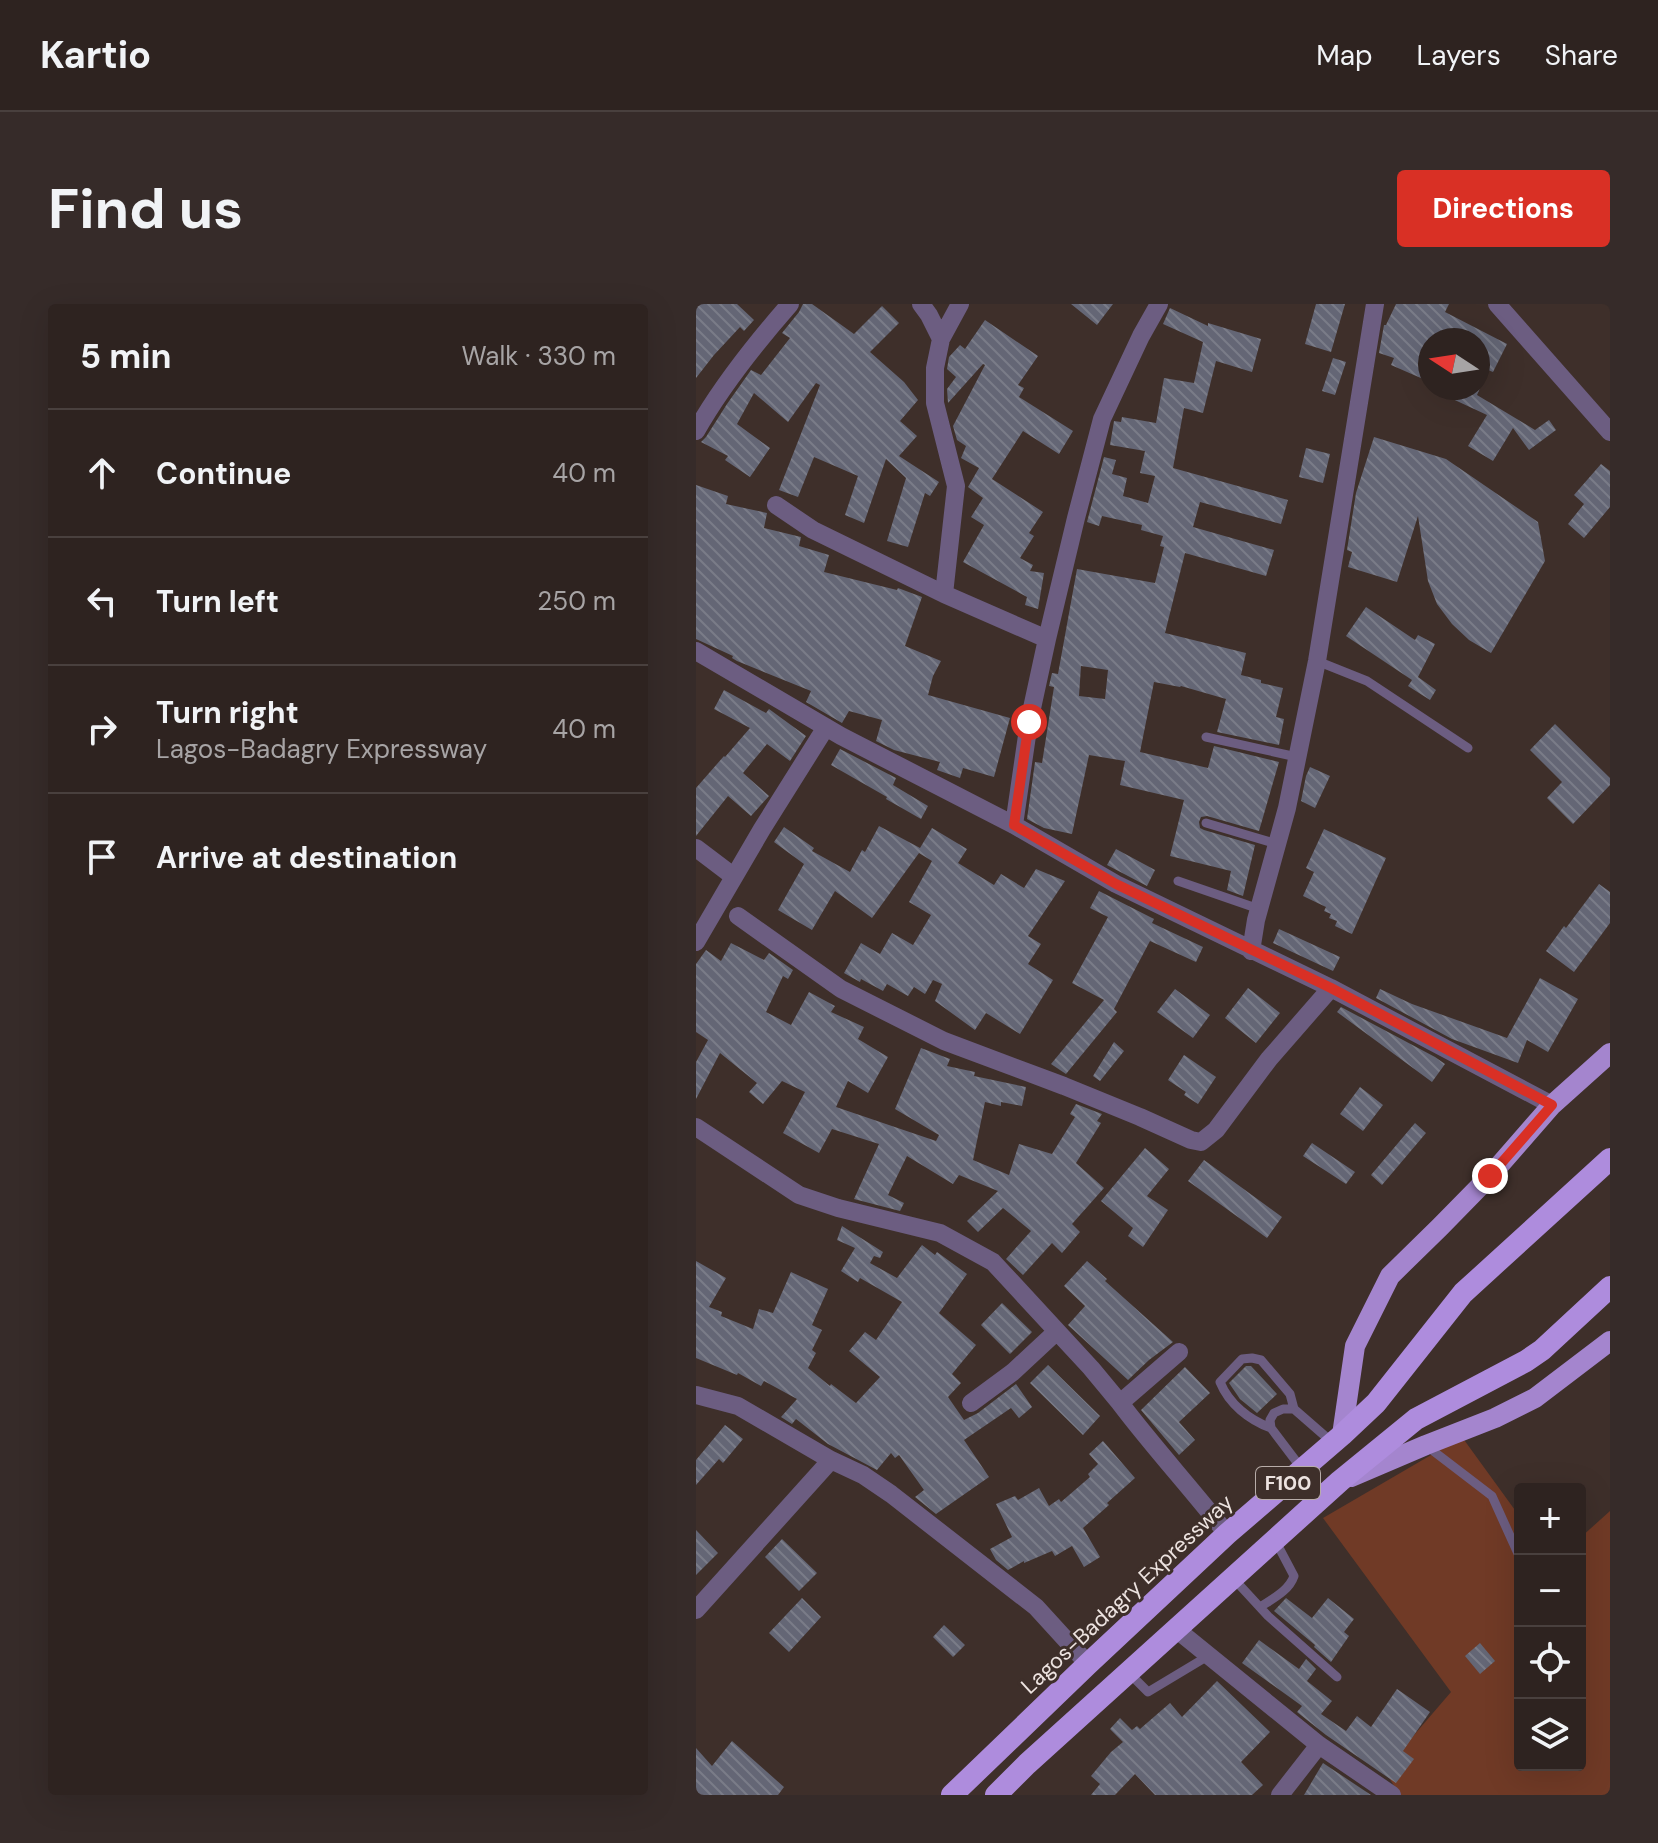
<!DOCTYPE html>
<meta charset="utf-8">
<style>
:root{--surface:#2e2320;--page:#362b29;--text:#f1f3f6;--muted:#a7a4a5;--line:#49403e;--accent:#d93025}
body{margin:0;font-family:"DM Sans",sans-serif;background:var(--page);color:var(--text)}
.controls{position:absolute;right:24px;bottom:24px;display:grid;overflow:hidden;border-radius:8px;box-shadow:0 8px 32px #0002}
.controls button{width:72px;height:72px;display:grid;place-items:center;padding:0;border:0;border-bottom:2px solid var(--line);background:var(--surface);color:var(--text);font:40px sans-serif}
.compass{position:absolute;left:722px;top:24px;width:72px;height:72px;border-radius:50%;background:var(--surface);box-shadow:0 8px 32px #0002;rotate:282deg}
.stop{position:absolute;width:24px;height:24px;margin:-18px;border:6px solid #d93025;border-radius:50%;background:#fff}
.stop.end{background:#d93025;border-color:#fff;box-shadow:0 2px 8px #0008}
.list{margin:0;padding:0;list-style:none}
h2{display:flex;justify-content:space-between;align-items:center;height:104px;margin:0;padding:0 32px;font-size:34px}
h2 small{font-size:26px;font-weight:400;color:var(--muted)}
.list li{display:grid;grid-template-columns:52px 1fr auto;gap:24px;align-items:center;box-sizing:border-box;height:128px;padding:0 32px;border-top:2px solid var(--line)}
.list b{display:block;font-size:30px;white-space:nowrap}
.list p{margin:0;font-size:26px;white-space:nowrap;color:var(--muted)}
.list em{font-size:26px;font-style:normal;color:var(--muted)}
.icon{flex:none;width:44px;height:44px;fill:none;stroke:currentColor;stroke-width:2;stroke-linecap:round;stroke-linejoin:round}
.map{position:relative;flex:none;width:914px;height:1491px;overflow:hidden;border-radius:8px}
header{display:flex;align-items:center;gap:48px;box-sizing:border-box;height:112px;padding:0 40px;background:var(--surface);border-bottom:2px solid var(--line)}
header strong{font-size:38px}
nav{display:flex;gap:44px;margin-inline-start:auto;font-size:28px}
.intro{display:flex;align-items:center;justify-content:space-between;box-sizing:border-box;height:192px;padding:0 48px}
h1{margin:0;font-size:56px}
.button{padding:20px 36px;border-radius:8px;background:var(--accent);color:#fff;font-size:28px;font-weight:700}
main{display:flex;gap:48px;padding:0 48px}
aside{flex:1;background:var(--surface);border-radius:8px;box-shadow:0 8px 32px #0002}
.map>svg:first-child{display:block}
.green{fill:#703a26}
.building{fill:url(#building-back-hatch);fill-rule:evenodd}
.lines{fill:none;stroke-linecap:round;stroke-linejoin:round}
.service{stroke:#6c5d81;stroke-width:9}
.minor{stroke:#6c5d81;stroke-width:18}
.primary{stroke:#a485ce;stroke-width:20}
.trunk{stroke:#ae8cdd;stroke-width:22}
.route{stroke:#d93025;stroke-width:10}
.labels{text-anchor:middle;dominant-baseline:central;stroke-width:6;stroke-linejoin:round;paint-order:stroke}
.shield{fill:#3e2f2a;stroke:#b8ada9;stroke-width:2}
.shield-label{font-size:20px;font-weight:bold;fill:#ede3e0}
.street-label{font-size:22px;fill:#ede3e0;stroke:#3e2f2a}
</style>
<header>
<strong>Kartio</strong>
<nav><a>Map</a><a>Layers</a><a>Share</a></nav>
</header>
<div class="intro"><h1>Find us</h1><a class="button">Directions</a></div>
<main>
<aside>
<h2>5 min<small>Walk · 330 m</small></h2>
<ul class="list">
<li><svg class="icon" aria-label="ahead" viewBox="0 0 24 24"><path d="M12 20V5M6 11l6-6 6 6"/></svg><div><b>Continue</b></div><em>40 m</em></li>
<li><svg class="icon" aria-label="left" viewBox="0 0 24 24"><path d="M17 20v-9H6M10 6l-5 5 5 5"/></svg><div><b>Turn left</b></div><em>250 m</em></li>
<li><svg class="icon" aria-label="right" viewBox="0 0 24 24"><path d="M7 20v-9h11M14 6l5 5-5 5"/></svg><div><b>Turn right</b><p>Lagos-Badagry Expressway</p></div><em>40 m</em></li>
<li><svg class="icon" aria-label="arrive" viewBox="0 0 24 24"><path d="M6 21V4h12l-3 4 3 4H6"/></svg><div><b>Arrive at destination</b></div></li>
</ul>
</aside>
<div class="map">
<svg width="914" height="1491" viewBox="0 0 914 1491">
<defs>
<pattern id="building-back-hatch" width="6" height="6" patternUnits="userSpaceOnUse" patternTransform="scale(2)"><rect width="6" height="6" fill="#646675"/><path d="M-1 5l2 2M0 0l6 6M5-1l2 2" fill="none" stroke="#7a7c88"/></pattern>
</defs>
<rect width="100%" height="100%" fill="#3e2f2a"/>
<path class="green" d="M 766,1133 L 824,1213 L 824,1461 L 884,1461 L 884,1234 L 914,1207 L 914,1491 L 704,1491 L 688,1466 L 755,1388 L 627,1214 Z"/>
<path class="building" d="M 0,0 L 41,0 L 58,16 L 48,27 L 44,23 L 18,51 L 0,74 Z
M 107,0 L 116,0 L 158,30 L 186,2 L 203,19 L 174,48 L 208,78 L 222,96 L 204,117 L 221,132 L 203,152 L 243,178 L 234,192 L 229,189 L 212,243 L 191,237 L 210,174 L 190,155 L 168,219 L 149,211 L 162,172 L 118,153 L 102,193 L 83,186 L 124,81 L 120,79 L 92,118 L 58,89 L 41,120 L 74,144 L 54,173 L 29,156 L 32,152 L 5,138 L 10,133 L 31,100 L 55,66 L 65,71 L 94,34 L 86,29 L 103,8 Z
M 375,0 L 417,0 L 401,21 Z
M 620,0 L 649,0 L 635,48 L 609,40 Z
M 700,0 L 753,0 L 749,8 L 811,40 L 797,68 L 792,66 L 781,91 L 839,126 L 853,116 L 860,126 L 833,146 L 817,124 L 797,157 L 772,142 L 791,111 L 733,84 L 782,84 L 782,36 L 734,36 L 734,78 L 695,61 L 698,54 L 683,49 L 688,21 L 690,21 Z
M 474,4 L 512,22 L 512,19 L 565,35 L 556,68 L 520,57 L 507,109 L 488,104 L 477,164 L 592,196 L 585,220 L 504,198 L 497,223 L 578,246 L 570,272 L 489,249 L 469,329 L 550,349 L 545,371 L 565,376 L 565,379 L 587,384 L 580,413 L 588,415 L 583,441 L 521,428 L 530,395 L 485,382 L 484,383 L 458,378 L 444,448 L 512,464 L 518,442 L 583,458 L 563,527 L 511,512 L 505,513 L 503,518 L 504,524 L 508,526 L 559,541 L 547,592 L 531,586 L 535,567 L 474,552 L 488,496 L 424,481 L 429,457 L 393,451 L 376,530 L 348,524 L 331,515 L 339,458 L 346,459 L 358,383 L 353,382 L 356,369 L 362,370 L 381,265 L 459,279 L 468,243 L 464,242 L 467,232 L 445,226 L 446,221 L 406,212 L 403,222 L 391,218 L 408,153 L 420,156 L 416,170 L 431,174 L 427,192 L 452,199 L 459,172 L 444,169 L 449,147 L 414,141 L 418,117 L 425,118 L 426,113 L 460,119 L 468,74 L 498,79 L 507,38 L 467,20 ZM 385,362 L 412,366 L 409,395 L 383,392 Z
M 289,16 L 342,52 L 322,81 L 328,84 L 323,93 L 377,127 L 363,150 L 327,127 L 296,175 L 347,208 L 333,229 L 338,232 L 324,254 L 337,261 L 334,267 L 348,269 L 342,305 L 329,301 L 331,293 L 267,258 L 288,221 L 275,213 L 287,194 L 272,183 L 283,164 L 265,154 L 270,142 L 261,136 L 257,122 L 289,61 L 287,60 L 252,99 L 251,85 L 260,73 L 251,65 L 253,53 L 264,41 L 269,45 Z
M 637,54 L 650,58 L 639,91 L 626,87 Z
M 678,133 L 750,155 L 842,218 L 849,257 L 795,349 L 773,336 L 756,320 L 741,300 L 732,277 L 722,212 L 701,278 L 652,263 L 656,248 L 651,246 L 660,189 Z
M 610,144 L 634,150 L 627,179 L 603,173 Z
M 905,160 L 914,167 L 914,203 L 888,234 L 872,220 L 888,200 L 878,191 Z
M 0,181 L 32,192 L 30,200 L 71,209 L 68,224 L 105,233 L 103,242 L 133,251 L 128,268 L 201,286 L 202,284 L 226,293 L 209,342 L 245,357 L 237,372 L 232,391 L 314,414 L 298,473 L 267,464 L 264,474 L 241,466 L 244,458 L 198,446 L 180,437 L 186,416 L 153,407 L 146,419 L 110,398 L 115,387 L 41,357 L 36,354 L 37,352 L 0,335 Z
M 670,303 L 719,336 L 722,331 L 739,340 L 722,373 L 740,386 L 734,396 L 712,382 L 716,376 L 650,332 Z
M 28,386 L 70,409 L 73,405 L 110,432 L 94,457 L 71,440 L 47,469 L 73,492 L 55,512 L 32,492 L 0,532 L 0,484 L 28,452 L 29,453 L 54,424 L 18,405 Z
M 859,420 L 914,474 L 914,481 L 877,520 L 851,494 L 866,478 L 834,446 Z
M 144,445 L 200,474 L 197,481 L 232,502 L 225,515 L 190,495 L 191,493 L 135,461 Z
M 614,463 L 634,472 L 619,504 L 605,497 L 610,472 Z
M 183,522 L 224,544 L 236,524 L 271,545 L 262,559 L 298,581 L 305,570 L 328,584 L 340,565 L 369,577 L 332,632 L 345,640 L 332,660 L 357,676 L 324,730 L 290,709 L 279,726 L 239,697 L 246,680 L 237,676 L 229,690 L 218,683 L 212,692 L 191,680 L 187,687 L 165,675 L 164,678 L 148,669 L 165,639 L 184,650 L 196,629 L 217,641 L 235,611 L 213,598 L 236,557 L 223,549 L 176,614 L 139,587 L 116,626 L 82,606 L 108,560 L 78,538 L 88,523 L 118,544 L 116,547 L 154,568 L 166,546 L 169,548 Z
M 628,525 L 690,554 L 656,630 L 639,622 L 641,617 L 633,614 L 635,610 L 628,607 L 630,603 L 607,592 L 618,568 L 610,564 Z
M 420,545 L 459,566 L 451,582 L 411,561 Z
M 903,580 L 914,588 L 914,619 L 878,668 L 850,647 L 868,622 L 870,624 Z
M 403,587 L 458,615 L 456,619 L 507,643 L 500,658 L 454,637 L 418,705 L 421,708 L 370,770 L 355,760 L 408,696 L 376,679 L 412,613 L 394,604 Z
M 583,625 L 644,653 L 637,667 L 577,639 Z
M 35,639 L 68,656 L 73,649 L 97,666 L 92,675 L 87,672 L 70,708 L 95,721 L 113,688 L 139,702 L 135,708 L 168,723 L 162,735 L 192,753 L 172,789 L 152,777 L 140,803 L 240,837 L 243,831 L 199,805 L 225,744 L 254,755 L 251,762 L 279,768 L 278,772 L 330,783 L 326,802 L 305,798 L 305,802 L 289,798 L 277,856 L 313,871 L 323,840 L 356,850 L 379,813 L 374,810 L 380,800 L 406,810 L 401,817 L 405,819 L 380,859 L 408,884 L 376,920 L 384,928 L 366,949 L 356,939 L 327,971 L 310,955 L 335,927 L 307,904 L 282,928 L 271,917 L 302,887 L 263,871 L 257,880 L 211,852 L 192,891 L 208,899 L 204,907 L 158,895 L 183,840 L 136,825 L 123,849 L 87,829 L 109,788 L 86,777 L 67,800 L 53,788 L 61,779 L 24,749 L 0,795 L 0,758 L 12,736 L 0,728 L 0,660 L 10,646 L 25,657 Z
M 844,674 L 882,695 L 852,748 L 831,736 L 822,759 L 756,735 L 680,694 L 684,685 L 716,700 L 811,734 Z
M 552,684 L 584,709 L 560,739 L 529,714 Z
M 479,685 L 514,711 L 497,734 L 461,708 Z
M 645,703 L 739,753 L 749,760 L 736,778 L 641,708 Z
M 418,738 L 428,747 L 404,777 L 397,772 Z
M 488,751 L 520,773 L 502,800 L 488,791 L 490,788 L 472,776 Z
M 664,783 L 687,801 L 667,827 L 644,810 Z
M 719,819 L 730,829 L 686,881 L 675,871 Z
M 616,839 L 659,868 L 650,880 L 607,852 Z
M 449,844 L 473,865 L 451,892 L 472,906 L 447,943 L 432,932 L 437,924 L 405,897 Z
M 508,856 L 586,913 L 571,934 L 492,877 Z
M 146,922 L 187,948 L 184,954 L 178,952 L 174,959 L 201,974 L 226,941 L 239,951 L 241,948 L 271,970 L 243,1009 L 280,1041 L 256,1070 L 265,1079 L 252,1093 L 268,1116 L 282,1109 L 320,1080 L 336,1103 L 323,1114 L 315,1104 L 268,1136 L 293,1173 L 240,1210 L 219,1193 L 228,1186 L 203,1151 L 199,1154 L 195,1149 L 181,1166 L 132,1140 L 100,1115 L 96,1120 L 85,1113 L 101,1095 L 68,1077 L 65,1082 L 42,1069 L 41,1071 L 0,1054 L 0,957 L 30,974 L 13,1003 L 26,1008 L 25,1012 L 57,1025 L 63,1005 L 77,1009 L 95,968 L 132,985 L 116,1021 L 126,1026 L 116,1046 L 120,1049 L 112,1064 L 134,1082 L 135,1080 L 160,1099 L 184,1073 L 153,1047 L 169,1028 L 180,1036 L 206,998 L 164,974 L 162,978 L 145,967 L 159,944 L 141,936 Z
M 391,957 L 411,975 L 409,977 L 477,1038 L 453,1056 L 432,1076 L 372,1021 L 389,1002 L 368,982 Z
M 306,999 L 336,1028 L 314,1050 L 285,1021 Z
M 352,1061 L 404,1112 L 387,1131 L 334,1079 Z
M 550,1062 L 555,1062 L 581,1090 L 561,1109 L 544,1095 L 533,1079 Z
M 489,1063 L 514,1089 L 483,1118 L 499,1136 L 483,1151 L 445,1106 Z
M 29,1121 L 47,1135 L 27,1159 L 23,1155 L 0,1181 L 0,1156 Z
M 407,1137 L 439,1174 L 411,1199 L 413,1201 L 387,1224 L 404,1253 L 388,1263 L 376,1242 L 359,1252 L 356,1247 L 328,1259 L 328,1257 L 312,1266 L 300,1256 L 294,1245 L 316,1233 L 300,1200 L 319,1192 L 322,1196 L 343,1184 L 353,1202 L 363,1195 L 365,1198 L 394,1173 L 392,1170 L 402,1160 L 393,1150 Z
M 0,1226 L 22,1249 L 0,1271 Z
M 86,1235 L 121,1269 L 103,1287 L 69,1253 Z
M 106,1294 L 125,1313 L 93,1348 L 73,1329 Z
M 590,1294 L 616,1314 L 632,1294 L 658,1315 L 648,1328 L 653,1332 L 635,1358 L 618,1343 L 619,1341 L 578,1307 Z
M 248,1321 L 269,1341 L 257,1353 L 237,1333 Z
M 563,1336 L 603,1365 L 610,1355 L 620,1365 L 611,1377 L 636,1397 L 625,1410 L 650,1427 L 661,1412 L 675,1423 L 701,1385 L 734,1408 L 707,1447 L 718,1455 L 700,1479 L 630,1431 L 601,1408 L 606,1402 L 546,1359 Z
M 784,1339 L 799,1357 L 784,1370 L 769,1352 Z
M 521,1377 L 574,1428 L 545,1458 L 567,1481 L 556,1491 L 459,1491 L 439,1470 L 419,1491 L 395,1491 L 404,1480 L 395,1472 L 415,1448 L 427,1438 L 414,1425 L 424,1414 L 436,1426 L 441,1422 L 444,1425 L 474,1399 L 486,1413 Z
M 36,1437 L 88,1483 L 82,1491 L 0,1491 L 0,1444 L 16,1462 Z
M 627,1459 L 675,1491 L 608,1491 Z"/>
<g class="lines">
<path class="service" d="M 621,357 L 671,377 L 772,444
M 510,433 L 601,453
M 510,519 L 581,540
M 482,577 L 563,605
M 575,1124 C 553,1116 533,1100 524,1078 L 546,1055 L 556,1054 L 565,1056 L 594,1090 L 598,1105
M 732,1143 L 796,1192 L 824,1254
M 606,1165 L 575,1124 L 574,1116 L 578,1109 L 587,1105 L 598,1105 L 637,1139
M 537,1274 L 572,1312 L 641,1373
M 564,1303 C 576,1295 593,1287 598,1272 L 579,1236
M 432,1368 L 452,1388 L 512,1352"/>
<path class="minor" d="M 225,0 L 233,11 L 245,35
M 801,0 L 914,128
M 0,127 C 26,81 59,40 94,0
M 80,201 L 117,226 L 248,290 L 351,335
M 248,290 L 260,182 L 239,99 L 239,64 L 245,35 L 264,0
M 0,347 L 145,432 L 318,521 L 420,580 L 635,684 L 856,801
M 318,521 L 333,418 L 351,335 L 380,214 L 406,115 L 445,32 L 463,0
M 0,544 L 37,572
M 42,612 L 145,685 L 248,737 L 368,782 L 444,813 L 495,836 L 505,838 L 520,826 L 573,755 L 635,684
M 0,638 L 66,525 L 130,423
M 555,647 L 560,616 L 591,504 L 621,357 L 679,0
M 0,823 L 103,891 L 142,904 L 244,929 L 297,958 L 395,1064 L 424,1099 L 483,1048
M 0,1091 L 42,1102 L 135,1156 L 167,1171 L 195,1190 L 340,1303 L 392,1360
M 275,1099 L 317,1068 L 360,1028
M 424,1099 C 458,1144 496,1185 531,1230
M 0,1306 L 135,1156
M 480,1325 L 623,1441 L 696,1491
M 584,1491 L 623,1441"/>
<path class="primary" d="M 646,1131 L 659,1042 L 694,972 L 744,923 L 794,872 L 856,801 L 914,749
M 655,1173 L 730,1141 L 799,1114 L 839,1094 L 914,1037"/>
<path class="trunk" d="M 256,1491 L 392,1360 L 531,1230 L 646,1131 L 680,1099 L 767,989 L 914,855
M 300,1491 L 331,1460 L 644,1177 L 720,1115 L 830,1057 L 846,1046 L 914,983"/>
</g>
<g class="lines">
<path class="route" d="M 333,418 L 318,521 L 420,580 L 635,684 L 856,801 L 794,872"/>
</g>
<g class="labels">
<rect class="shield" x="560" y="1163" width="64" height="32" rx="6"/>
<g class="shield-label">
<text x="592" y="1179">F100</text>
</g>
<g class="street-label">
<text transform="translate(431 1290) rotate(-43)">Lagos-Badagry Expressway</text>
</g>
</g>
</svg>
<div class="controls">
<button>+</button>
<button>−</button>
<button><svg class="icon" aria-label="locate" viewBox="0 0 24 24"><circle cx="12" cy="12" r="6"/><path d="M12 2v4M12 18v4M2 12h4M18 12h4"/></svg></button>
<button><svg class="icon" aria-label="layers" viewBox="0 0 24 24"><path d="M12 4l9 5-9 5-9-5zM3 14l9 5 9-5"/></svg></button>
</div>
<svg class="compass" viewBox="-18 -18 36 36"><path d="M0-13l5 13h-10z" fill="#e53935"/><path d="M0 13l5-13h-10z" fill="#a7a4a5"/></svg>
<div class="stop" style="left:333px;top:418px"></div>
<div class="stop end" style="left:794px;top:872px"></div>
</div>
</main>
